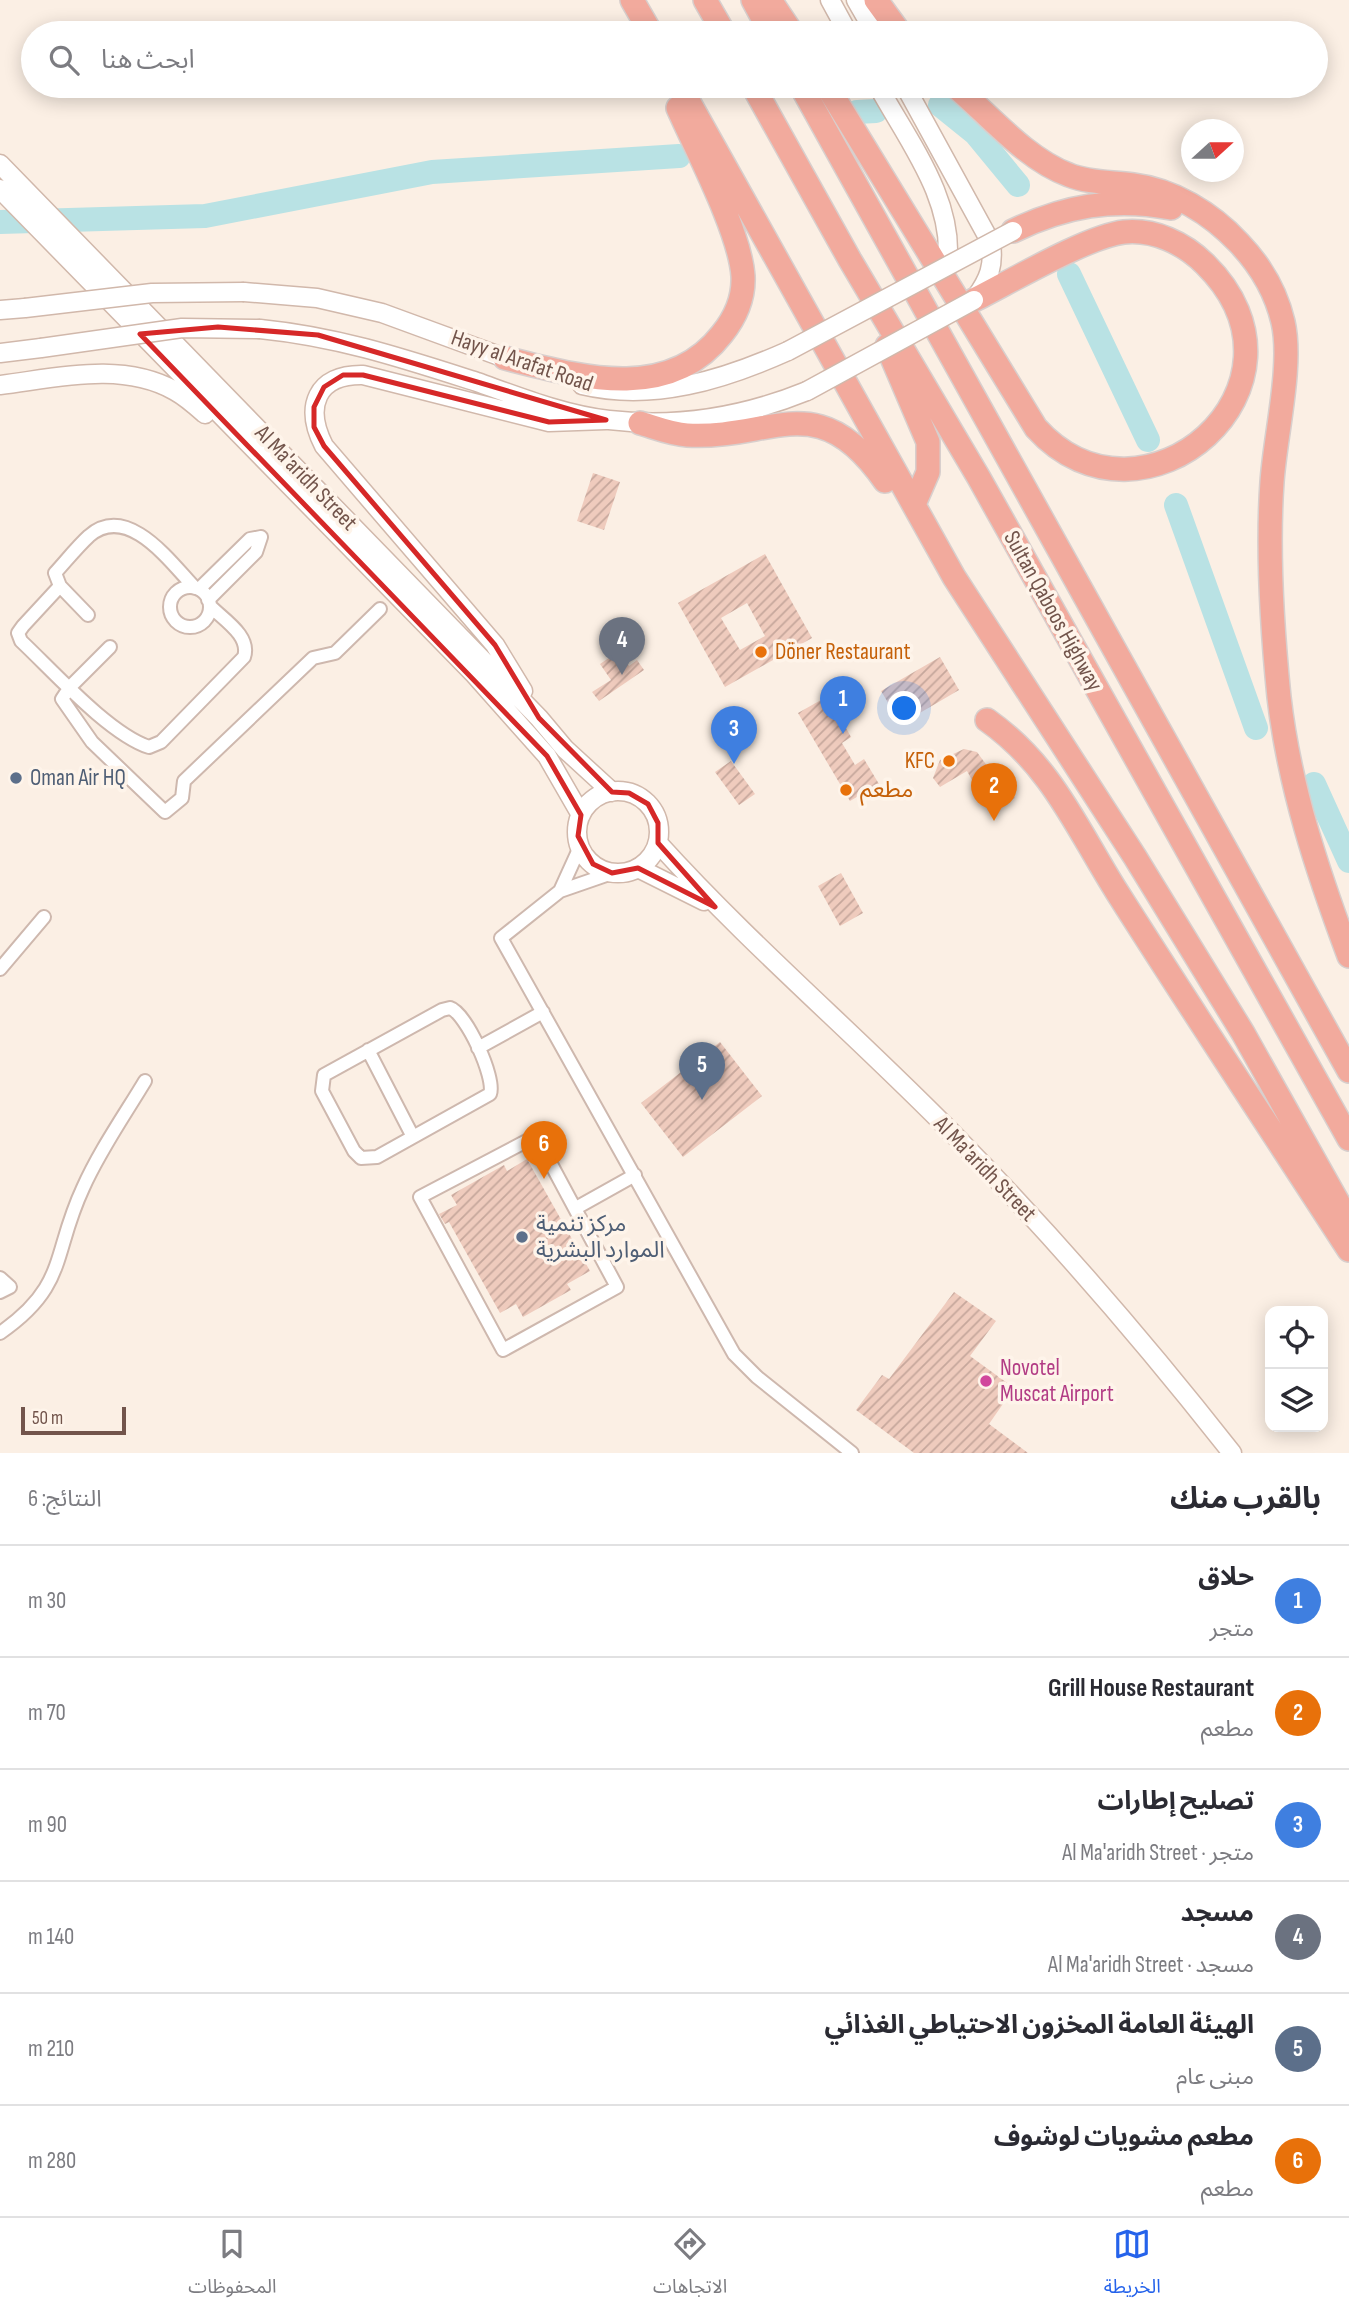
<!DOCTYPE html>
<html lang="ar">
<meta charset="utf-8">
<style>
:root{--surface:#fff;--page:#f2f2f3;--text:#2b2b33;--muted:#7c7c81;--line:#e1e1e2;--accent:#2563eb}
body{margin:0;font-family:"Sofia Sans Condensed","Noto Sans Arabic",sans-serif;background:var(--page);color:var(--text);direction:rtl}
.controls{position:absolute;right:21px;bottom:21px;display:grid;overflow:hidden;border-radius:14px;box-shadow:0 4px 18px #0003}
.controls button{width:63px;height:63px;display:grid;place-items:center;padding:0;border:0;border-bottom:2px solid var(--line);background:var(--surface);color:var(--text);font:35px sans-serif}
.compass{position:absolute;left:1181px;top:119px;width:63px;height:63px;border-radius:50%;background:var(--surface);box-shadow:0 4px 18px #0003;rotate:69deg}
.scale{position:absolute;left:21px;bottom:18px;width:105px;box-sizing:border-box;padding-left:7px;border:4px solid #72544b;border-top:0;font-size:19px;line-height:24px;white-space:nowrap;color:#72544b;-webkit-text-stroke:5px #fef4ea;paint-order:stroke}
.you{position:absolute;left:905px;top:709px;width:24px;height:24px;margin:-18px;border:5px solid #fff;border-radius:50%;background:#1a73e8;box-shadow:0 0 0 10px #1a73e833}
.badge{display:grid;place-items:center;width:46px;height:46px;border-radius:50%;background:var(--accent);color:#fff;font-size:23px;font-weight:700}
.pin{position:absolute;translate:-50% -58px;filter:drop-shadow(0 2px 4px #0008)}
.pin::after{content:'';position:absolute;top:37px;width:24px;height:21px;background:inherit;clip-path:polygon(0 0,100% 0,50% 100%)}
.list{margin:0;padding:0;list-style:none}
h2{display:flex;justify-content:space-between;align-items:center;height:91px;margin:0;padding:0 28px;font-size:30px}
h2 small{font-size:23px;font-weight:400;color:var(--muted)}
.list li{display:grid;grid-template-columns:46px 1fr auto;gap:21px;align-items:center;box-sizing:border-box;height:112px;padding:0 28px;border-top:2px solid var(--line)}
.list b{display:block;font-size:26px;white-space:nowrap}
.list p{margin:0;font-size:23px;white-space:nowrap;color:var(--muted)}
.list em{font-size:23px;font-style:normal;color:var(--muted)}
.icon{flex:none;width:38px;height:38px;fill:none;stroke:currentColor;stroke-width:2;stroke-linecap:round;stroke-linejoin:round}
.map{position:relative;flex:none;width:1349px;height:1453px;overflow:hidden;direction:ltr}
.search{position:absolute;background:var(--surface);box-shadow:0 4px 18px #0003;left:21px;right:21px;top:21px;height:77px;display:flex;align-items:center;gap:18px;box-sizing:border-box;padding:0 24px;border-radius:38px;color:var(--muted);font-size:26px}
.sheet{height:763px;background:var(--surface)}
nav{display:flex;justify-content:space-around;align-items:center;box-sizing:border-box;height:98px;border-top:2px solid var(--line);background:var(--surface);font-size:19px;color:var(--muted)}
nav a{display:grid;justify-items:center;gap:4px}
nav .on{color:var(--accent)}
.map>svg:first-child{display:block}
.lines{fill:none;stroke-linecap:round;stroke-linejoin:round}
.river{stroke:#b9e2e4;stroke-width:24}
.building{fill:url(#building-hatch);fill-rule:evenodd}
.street-casing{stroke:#ceb8ae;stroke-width:16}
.secondary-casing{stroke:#d1b8ab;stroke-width:21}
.highway-casing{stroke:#d8cfcd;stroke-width:26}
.street{stroke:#fff;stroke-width:12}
.secondary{stroke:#fff;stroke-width:18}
.highway{stroke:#f2aa9d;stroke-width:23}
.secondary-bridge-casing{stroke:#d1b8ab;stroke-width:21;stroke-linecap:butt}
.secondary-bridge{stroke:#fff;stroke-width:18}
.marked{fill:none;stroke:#d62828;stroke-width:5;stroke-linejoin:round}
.food-dot{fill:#e8710a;stroke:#fef4ea;stroke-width:2.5}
.service-dot{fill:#5c6f8a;stroke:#fef4ea;stroke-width:2.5}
.hotel-dot{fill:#d1479c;stroke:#fef4ea;stroke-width:2.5}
.labels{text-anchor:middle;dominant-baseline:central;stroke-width:7;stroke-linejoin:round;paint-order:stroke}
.street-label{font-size:23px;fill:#72544b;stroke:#fef4ea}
.food-label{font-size:23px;fill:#c56008;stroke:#fef4ea;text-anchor:start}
.service-label{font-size:23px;fill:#4e5e75;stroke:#fef4ea;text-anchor:start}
.hotel-label{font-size:23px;fill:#b23c85;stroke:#fef4ea;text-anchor:start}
</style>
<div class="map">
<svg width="1349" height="1453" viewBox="0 0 1349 1453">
<defs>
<pattern id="building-hatch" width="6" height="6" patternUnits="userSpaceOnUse" patternTransform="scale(1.75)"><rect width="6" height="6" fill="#efcbbd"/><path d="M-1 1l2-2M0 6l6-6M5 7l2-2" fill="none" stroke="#c6a79c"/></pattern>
</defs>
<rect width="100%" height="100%" fill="#fbefe4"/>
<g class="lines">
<path class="river" d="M 940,105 L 976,134 L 1018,185
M 857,112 L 876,111
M 0,222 L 205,216 L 432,172 L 679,156
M 1069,274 L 1148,440
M 1176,505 L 1256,728
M 1314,784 L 1349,861"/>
</g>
<path class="building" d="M 593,473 L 620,482 L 604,530 L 577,521 Z
M 765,554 L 812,638 L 725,687 L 678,603 ZM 747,603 L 765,636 L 740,650 L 721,618 Z
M 619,651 L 629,666 L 637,660 L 644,670 L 599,701 L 592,692 L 611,680 L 600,664 Z
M 940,657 L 959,690 L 901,724 L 881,691 Z
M 828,696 L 851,737 L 842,743 L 855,765 L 864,759 L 879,784 L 850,801 L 798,713 Z
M 964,749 L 977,752 L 993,774 L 1000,771 L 1015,798 L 1001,805 L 998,800 L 986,806 L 967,771 L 940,787 L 933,778 L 940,760 Z
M 731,761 L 755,794 L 739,805 L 715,772 Z
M 841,873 L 863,913 L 840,926 L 818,886 Z
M 720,1042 L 762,1096 L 683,1157 L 641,1103 Z
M 527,1159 L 590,1271 L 567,1284 L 571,1290 L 523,1317 L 516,1304 L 500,1313 L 449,1222 L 445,1224 L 439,1214 L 457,1205 L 451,1195 L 504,1165 L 507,1171 Z
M 954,1292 L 996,1321 L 970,1356 L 1014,1388 L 989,1424 L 1028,1453 L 914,1453 L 856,1410 L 882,1375 L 889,1379 Z"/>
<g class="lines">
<defs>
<path id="street" d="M 60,586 L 23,626 L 18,633 L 21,641 C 53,671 109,734 149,747 L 161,742 L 244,657 C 251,636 224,620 210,606
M170 607a20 20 0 1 1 40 0a20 20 0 1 1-40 0Z
M 199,589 L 250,539 L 261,537
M 208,600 L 256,552 L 261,537
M 88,615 L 60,586 L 55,573 C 66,561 77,547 89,536 C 128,502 171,563 195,588
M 110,647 L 70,687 L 62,699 L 92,742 L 165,812 L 182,798 L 184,781 L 313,658 L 335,653 L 380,609
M 612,873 L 560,891 L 501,938 L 734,1354 L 757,1377 L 852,1453
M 560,891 L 580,847
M 0,969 L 44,917
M 450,1008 C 466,1013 496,1078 490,1094 L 377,1157 L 361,1158 L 354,1151 L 322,1091 L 324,1075 L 442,1010 Z
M 478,1048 L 543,1012
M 368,1050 L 413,1137
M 536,1136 L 617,1287 L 503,1350 L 420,1197 Z
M 576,1208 L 635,1175
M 0,1278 L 10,1287 L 0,1292
M 0,1333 C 68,1286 52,1254 83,1188 C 100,1150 124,1116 145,1081"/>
<path id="secondary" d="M 830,0 L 848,33
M 856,0 L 875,33
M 878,86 C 908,141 956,201 947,267
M 905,86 L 991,243 C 994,266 989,279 976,297
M 0,164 L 539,718 L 565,749 L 612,792
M 0,189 L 475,675 L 547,756 L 581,815
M 244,292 L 317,298 L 382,313 L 516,362
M 0,310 L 25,308
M 260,329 C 339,337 402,358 477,382 C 519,397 564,415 609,420 C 678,428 743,417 807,391
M 0,353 L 41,348
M 0,385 C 57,378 122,361 175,391 C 186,397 196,406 205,414
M 582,385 C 653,402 723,380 788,351
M 523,691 L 495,645 L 324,446 C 304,407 316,374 363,375 L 549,422 L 606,420
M577 832a41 41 0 1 1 82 0a41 41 0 1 1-82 0Z
M 658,843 C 753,948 861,1039 960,1141 C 1056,1239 1147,1345 1232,1453
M 638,868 L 704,901"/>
<path id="highway" d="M 632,0 L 651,33
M 705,0 L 724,33
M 753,0 L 771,33
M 770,0 L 792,33
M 876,0 L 900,33
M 680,86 L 954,577 L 1135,857 L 1243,1033 L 1349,1222
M 753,86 L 850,260 L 979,478 L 1349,1139
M 801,86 L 1349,1071
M 827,86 L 1036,428 C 1143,546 1328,385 1205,264 C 1184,243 1154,229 1124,232 C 1088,236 1010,282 974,300
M 955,86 C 990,116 1026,159 1069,175 C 1089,183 1111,182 1133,185 C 1173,190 1211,213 1239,243 C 1260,265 1276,292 1283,322 C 1293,365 1275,436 1272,482 C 1267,553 1272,627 1279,697 C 1289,786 1318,873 1349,956
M 1013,231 C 1064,206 1114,197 1171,208
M 887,346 L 928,442 L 928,472 L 915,502
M 505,358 C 577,376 668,404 722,334 C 735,318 744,298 743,276 C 740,232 697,151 678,108
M 640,423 C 654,427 671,434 687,435 C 773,440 818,385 885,481
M 987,720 C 1052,766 1076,827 1117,892 C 1193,1012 1272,1131 1349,1250"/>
</defs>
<use href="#street" class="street-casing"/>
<use href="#secondary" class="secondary-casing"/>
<use href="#highway" class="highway-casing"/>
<use href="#street" class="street"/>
<use href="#secondary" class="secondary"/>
<use href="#highway" class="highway"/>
<defs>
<path id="secondary-bridge" d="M 25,308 L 152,293 L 244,292
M 41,348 L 182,328 L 260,329
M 788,351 L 1013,231
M 807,391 L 974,300"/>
</defs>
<use href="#secondary-bridge" class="secondary-bridge-casing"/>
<use href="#secondary-bridge" class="secondary-bridge"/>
</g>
<path class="marked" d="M 218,327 L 318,335 L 606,420 L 549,422 L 363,375 L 343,375 L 324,387 L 314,407 L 314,427 L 324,446 L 495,645 L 539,718 L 612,792 L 629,793 L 648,804 L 658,823 L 658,843 L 715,907 L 638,868 L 612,873 L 593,864 L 578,836 L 581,815 L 547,756 L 140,334 Z"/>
<g class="food-dot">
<circle cx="761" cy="652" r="7"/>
<circle cx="949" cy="761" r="7"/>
<circle cx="846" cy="790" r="7"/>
</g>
<g class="service-dot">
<circle cx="16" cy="778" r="7"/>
<circle cx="522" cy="1237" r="7"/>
</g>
<circle class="hotel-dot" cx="986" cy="1381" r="7"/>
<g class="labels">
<g class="street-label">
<text transform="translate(522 361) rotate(19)">Hayy al Arafat Road</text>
<text transform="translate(306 478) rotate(46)">Al Ma'aridh Street</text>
<text transform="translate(1053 611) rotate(61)">Sultan Qaboos Highway</text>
<text transform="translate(985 1169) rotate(46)">Al Ma'aridh Street</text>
</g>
<g class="food-label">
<text x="775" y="652">Döner Restaurant</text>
<text x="935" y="761" text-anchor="end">KFC</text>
<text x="860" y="790">مطعم</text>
</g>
<g class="service-label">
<text x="30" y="778">Oman Air HQ</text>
<text x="536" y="1224">مركز تنمية<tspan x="536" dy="26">الموارد البشرية</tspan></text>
</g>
<g class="hotel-label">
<text x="1000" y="1368">Novotel<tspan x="1000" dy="26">Muscat Airport</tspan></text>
</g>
</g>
</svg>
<div class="controls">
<button><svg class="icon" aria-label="locate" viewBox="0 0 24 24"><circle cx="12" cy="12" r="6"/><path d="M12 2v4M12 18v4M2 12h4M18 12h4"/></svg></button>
<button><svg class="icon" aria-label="layers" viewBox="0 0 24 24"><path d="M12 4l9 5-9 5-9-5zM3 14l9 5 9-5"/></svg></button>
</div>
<svg class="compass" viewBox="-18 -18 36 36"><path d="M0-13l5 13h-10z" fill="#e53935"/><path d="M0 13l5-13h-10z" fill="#7c7c81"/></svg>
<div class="scale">50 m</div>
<div class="you"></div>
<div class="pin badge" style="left:843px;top:734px;background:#3f7fe0">1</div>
<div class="pin badge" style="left:994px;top:821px;background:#e8710a">2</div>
<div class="pin badge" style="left:734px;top:764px;background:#3f7fe0">3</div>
<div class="pin badge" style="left:622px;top:675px;background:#6b7280">4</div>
<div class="pin badge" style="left:702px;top:1100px;background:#5c6f8a">5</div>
<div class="pin badge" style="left:544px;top:1179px;background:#e8710a">6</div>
<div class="search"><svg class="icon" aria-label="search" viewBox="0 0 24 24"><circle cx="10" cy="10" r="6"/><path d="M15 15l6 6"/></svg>ابحث هنا</div>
</div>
<section class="sheet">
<h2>بالقرب منك<small>النتائج: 6</small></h2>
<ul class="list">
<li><span class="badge" style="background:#3f7fe0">1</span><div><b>حلاق</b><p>متجر</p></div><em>30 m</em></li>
<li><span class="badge" style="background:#e8710a">2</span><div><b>Grill House Restaurant</b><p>مطعم</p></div><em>70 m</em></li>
<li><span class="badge" style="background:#3f7fe0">3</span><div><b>تصليح إطارات</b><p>متجر · Al Ma'aridh Street</p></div><em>90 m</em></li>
<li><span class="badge" style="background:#6b7280">4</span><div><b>مسجد</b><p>مسجد · Al Ma'aridh Street</p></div><em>140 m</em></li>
<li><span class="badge" style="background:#5c6f8a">5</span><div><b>الهيئة العامة المخزون الاحتياطي الغذائي</b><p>مبنى عام</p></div><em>210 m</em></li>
<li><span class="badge" style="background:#e8710a">6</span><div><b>مطعم مشويات لوشوف</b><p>مطعم</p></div><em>280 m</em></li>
</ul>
</section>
<nav>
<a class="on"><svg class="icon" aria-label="map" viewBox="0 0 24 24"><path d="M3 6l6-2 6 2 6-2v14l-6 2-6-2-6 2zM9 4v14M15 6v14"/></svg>الخريطة</a>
<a><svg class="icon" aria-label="directions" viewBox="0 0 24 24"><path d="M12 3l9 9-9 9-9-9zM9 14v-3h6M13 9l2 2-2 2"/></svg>الاتجاهات</a>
<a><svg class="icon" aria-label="saved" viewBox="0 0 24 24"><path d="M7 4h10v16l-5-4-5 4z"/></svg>المحفوظات</a>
</nav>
